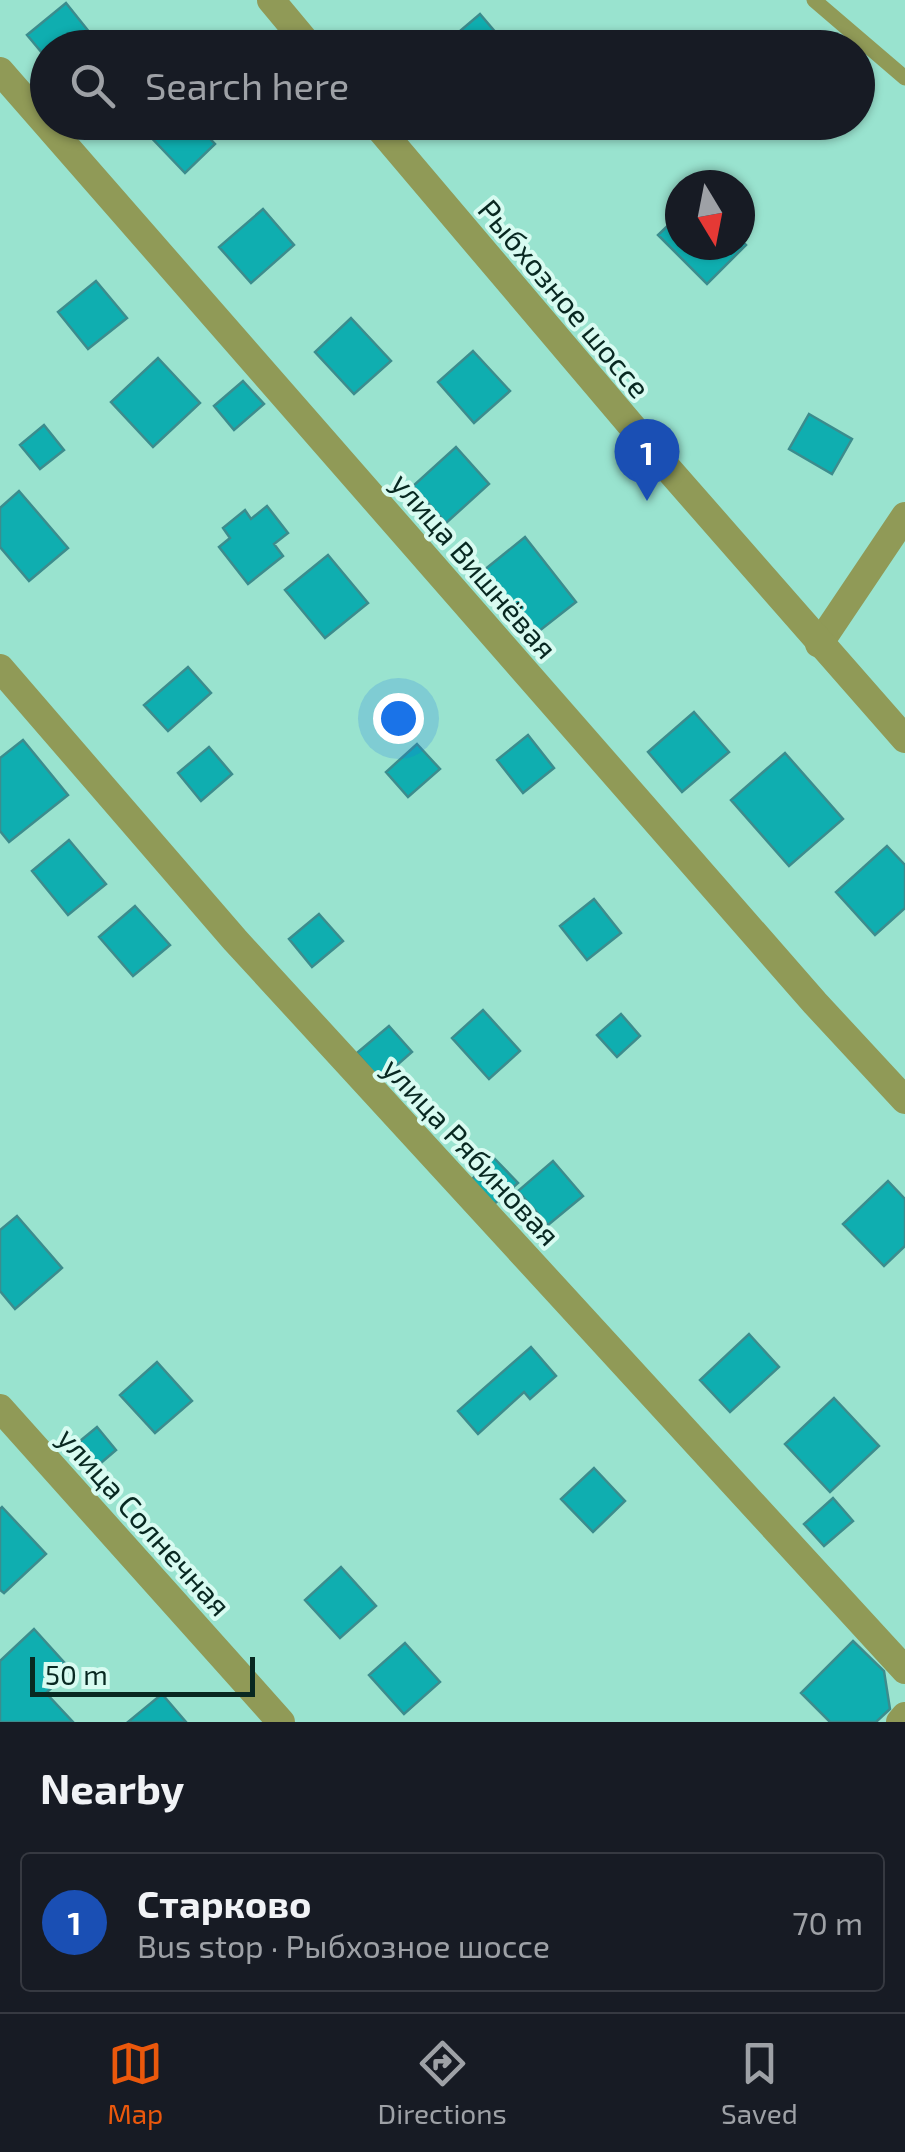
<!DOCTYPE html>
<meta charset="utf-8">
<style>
:root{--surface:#171b24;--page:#242831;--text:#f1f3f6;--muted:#9ea1a6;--line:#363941;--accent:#ea580c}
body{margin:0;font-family:"Exo 2",sans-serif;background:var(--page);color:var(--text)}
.compass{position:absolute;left:665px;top:170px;width:90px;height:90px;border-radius:50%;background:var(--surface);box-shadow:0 2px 8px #0004;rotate:170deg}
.scale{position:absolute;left:30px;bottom:25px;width:225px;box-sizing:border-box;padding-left:10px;border:5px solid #082821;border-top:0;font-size:28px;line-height:35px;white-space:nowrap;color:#082821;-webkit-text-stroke:8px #d8fbf1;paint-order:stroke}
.you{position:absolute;left:398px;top:718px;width:35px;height:35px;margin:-25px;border:8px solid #fff;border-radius:50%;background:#1a73e8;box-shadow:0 0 0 15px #1a73e833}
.badge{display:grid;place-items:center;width:65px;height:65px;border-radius:50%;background:var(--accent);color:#fff;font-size:32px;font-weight:700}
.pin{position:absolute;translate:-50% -82px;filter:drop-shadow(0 2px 5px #0008)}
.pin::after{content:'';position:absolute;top:52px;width:35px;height:30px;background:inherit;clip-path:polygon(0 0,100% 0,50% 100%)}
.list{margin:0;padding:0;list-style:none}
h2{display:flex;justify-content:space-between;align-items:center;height:130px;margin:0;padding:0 40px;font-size:42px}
h2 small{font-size:32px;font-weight:400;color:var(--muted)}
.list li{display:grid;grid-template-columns:65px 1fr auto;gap:30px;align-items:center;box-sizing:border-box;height:140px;margin:0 20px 20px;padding:0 20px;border:2px solid var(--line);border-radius:10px}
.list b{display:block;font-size:38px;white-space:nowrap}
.list p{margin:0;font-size:32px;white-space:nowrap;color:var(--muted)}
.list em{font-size:32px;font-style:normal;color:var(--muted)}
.icon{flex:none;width:55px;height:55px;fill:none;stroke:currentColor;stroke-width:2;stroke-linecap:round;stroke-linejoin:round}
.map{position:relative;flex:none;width:905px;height:1722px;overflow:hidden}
.search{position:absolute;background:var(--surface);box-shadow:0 2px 8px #0004;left:30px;right:30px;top:30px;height:110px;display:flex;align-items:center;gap:25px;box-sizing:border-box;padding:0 35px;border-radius:55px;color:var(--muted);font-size:38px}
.sheet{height:290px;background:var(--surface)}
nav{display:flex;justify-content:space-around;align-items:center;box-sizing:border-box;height:140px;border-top:2px solid var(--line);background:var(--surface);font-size:28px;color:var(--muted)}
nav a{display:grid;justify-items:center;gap:5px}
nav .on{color:var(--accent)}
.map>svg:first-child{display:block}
.building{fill:#0faeb0;stroke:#3c8c8d;stroke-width:2.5}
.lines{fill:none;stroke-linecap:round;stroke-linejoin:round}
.service{stroke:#909a57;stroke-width:15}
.minor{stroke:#909a57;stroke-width:28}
.tertiary{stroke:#909a57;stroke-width:28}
.labels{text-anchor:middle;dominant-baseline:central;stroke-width:8;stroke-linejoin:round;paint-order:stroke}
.street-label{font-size:30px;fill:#082821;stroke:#d8fbf1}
</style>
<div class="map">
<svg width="905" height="1722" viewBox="0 0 905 1722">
<rect width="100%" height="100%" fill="#99e3cf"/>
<path class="building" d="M 66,3 L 102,48 L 48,48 L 48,60 L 27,35 Z
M 480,14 L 509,48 L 440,48 Z
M 412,33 L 425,48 L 395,48 Z
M 152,122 L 194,122 L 215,144 L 185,173 L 144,130 Z
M 263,209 L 294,245 L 251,283 L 219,247 Z
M 680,214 L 680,245 L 740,245 L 740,239 L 746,245 L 707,284 L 658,235 Z
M 96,281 L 127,318 L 88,349 L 58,312 Z
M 351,318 L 391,361 L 354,394 L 315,352 Z
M 473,351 L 510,391 L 474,423 L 438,382 Z
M 158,358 L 200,403 L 153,447 L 111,402 Z
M 243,381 L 264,404 L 234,430 L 214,406 Z
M 809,414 L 852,439 L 832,474 L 789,449 Z
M 44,425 L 64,450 L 40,469 L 20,445 Z
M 456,447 L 489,484 L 446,523 L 413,486 Z
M 19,491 L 68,548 L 29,581 L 0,547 L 0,508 Z
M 267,506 L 288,533 L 274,544 L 283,556 L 248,584 L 219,547 L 230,538 L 223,528 L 245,510 L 251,519 Z
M 525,537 L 576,602 L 534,635 L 483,571 Z
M 328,555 L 368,603 L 325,638 L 285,590 Z
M 188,667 L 211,693 L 168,731 L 144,705 Z
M 694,712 L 729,752 L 682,792 L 648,752 Z
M 528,735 L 554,768 L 523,793 L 497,760 Z
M 23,740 L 68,795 L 9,842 L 0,831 L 0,758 Z
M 417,744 L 440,769 L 408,797 L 386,772 Z
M 209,747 L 232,774 L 201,801 L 178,773 Z
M 785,753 L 843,819 L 789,866 L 731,800 Z
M 69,840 L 106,884 L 68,915 L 32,871 Z
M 887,846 L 905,865 L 905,908 L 875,935 L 836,892 Z
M 594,899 L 621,933 L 587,960 L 560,926 Z
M 135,906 L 170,945 L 133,976 L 99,937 Z
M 319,914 L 343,941 L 312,967 L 289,939 Z
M 483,1010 L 520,1051 L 489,1079 L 452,1038 Z
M 621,1014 L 640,1036 L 617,1057 L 597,1035 Z
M 389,1026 L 412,1052 L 380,1080 L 357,1053 Z
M 494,1158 L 518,1183 L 493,1205 L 470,1181 Z
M 553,1161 L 583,1196 L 548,1225 L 518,1191 Z
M 888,1181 L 905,1199 L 905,1246 L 884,1266 L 843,1224 Z
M 17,1216 L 62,1268 L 15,1309 L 0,1291 L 0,1230 Z
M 749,1334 L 779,1367 L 730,1412 L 700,1380 Z
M 531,1347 L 556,1376 L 530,1399 L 524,1392 L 478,1434 L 458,1411 Z
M 157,1362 L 192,1401 L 155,1433 L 120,1395 Z
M 834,1398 L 879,1446 L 830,1492 L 785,1444 Z
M 97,1427 L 116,1450 L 88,1474 L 68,1451 Z
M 594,1468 L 625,1501 L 593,1532 L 561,1499 Z
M 833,1498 L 853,1521 L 824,1546 L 804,1524 Z
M 2,1507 L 46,1554 L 4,1593 L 0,1590 L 0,1509 Z
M 341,1567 L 376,1606 L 340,1638 L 305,1600 Z
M 34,1629 L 71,1670 L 46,1693 L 73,1722 L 0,1722 L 0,1661 Z
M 853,1641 L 884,1671 L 890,1709 L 876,1722 L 830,1722 L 801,1693 Z
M 405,1643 L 440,1682 L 404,1714 L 369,1675 Z
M 162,1694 L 186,1722 L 128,1722 Z"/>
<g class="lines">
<path class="service" d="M 814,0 L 905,78"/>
<path class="minor" d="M 0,71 L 815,1003 L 905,1100
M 819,644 L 905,516
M 0,668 L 235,940 L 905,1670
M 0,1408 L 281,1722
M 900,1722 L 905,1716"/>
<path class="tertiary" d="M 271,0 L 311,48
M 374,122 L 663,463 L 905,739"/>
</g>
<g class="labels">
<g class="street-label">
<text transform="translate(565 298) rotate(50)">Рыбхозное шоссе</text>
<text transform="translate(475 565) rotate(49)">улица Вишнёвая</text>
<text transform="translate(472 1151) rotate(47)">улица Рябиновая</text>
<text transform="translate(145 1521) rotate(48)">улица Солнечная</text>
</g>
</g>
</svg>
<svg class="compass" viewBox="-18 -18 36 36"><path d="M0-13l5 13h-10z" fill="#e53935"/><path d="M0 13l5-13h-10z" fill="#9ea1a6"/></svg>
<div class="scale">50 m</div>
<div class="you"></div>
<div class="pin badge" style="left:647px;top:501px;background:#1a4fb4">1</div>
<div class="search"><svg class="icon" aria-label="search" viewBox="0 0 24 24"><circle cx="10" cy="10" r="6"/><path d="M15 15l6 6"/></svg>Search here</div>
</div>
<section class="sheet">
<h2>Nearby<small></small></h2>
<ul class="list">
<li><span class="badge" style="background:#1a4fb4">1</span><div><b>Старково</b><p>Bus stop · Рыбхозное шоссе</p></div><em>70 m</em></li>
</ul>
</section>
<nav>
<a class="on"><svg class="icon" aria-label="map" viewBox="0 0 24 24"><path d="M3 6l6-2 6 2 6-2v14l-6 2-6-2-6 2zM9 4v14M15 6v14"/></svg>Map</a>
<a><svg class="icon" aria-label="directions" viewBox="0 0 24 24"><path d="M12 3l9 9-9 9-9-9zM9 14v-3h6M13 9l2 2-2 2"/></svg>Directions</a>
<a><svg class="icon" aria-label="saved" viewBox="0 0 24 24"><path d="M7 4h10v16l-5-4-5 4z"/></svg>Saved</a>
</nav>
